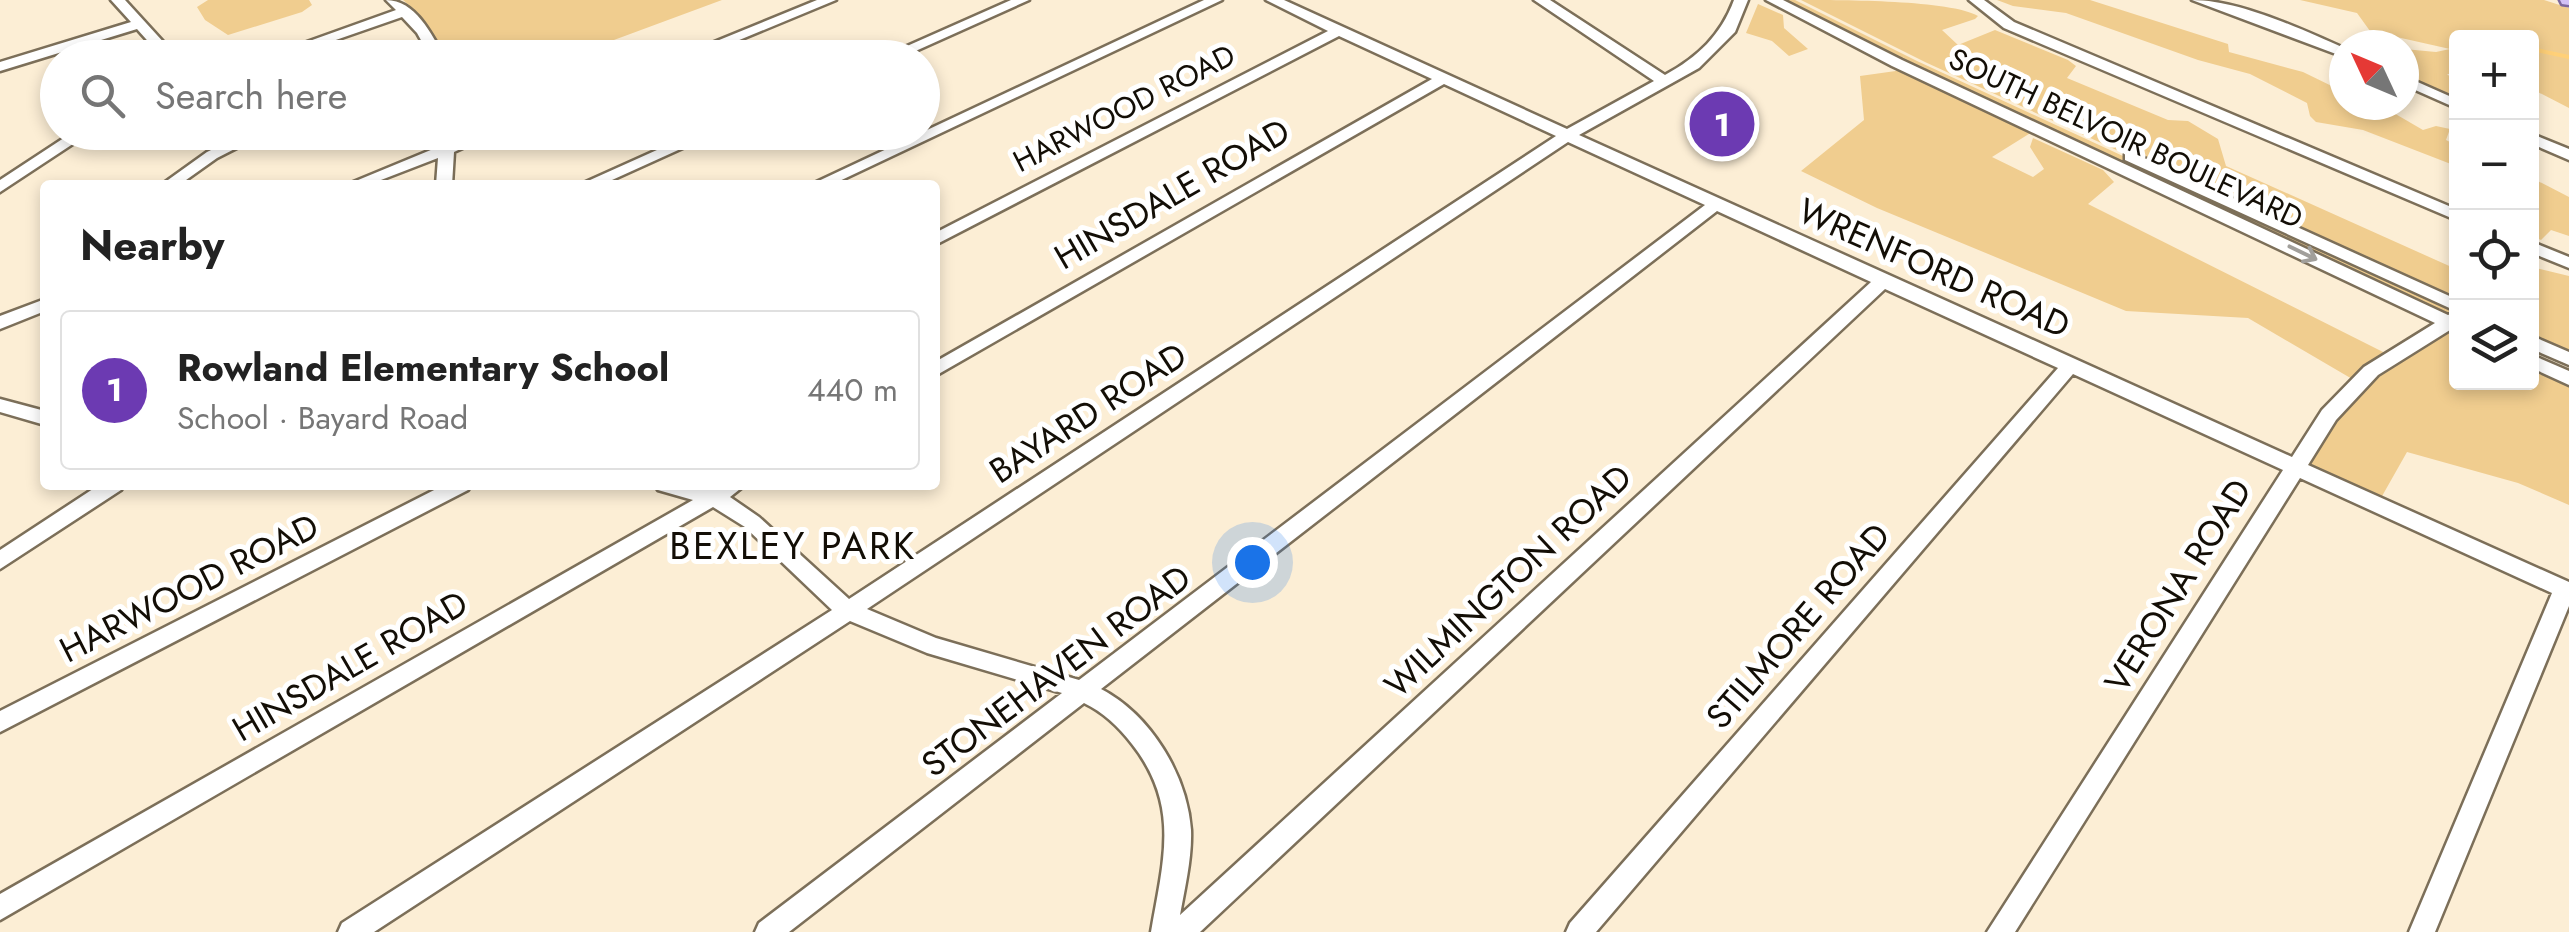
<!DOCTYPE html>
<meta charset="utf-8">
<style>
:root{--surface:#fff;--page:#f6f6f6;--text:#222;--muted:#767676;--line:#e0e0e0;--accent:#6c3ab2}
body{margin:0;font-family:Jost,sans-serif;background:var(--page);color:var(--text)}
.controls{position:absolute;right:30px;top:30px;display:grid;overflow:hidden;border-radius:10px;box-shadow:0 5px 15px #0003}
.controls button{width:90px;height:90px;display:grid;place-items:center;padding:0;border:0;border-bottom:2px solid var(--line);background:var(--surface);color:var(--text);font:50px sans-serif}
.compass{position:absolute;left:2329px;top:30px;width:90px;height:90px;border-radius:50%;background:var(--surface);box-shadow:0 5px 15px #0003;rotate:314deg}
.you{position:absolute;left:1252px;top:562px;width:35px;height:35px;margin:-25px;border:8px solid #fff;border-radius:50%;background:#1a73e8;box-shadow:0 0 0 15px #1a73e833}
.badge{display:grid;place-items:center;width:65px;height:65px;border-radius:50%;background:var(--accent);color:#fff;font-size:32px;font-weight:700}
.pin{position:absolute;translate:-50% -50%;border:5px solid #fff;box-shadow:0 2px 10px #0006}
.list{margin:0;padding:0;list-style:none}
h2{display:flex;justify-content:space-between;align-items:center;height:130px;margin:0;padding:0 40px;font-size:42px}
h2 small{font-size:32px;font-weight:400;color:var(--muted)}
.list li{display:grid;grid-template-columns:65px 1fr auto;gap:30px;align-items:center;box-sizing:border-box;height:160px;margin:0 20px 20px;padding:0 20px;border:2px solid var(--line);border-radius:10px}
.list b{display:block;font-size:38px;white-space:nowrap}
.list p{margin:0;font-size:32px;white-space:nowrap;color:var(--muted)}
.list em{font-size:32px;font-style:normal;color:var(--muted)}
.icon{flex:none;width:55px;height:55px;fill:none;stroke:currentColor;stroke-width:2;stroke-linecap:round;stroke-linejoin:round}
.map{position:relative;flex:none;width:2569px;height:932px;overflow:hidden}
.search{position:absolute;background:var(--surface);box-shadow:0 5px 15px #0003;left:40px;top:40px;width:900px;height:110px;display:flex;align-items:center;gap:25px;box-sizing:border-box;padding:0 35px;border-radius:55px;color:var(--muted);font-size:38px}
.panel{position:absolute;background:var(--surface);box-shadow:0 5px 15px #0003;left:40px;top:180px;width:900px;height:310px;border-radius:10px}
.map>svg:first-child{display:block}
.green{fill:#f0cd8f}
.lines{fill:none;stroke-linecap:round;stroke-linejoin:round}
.stream{stroke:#ffd078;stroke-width:4}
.minor-casing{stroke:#7c6f59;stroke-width:5}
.major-casing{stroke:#7c679e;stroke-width:5}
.minor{fill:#fff;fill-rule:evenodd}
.major{fill:#d2c1f6;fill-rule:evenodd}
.oneway{stroke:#a19f9b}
.labels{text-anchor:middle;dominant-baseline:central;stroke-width:10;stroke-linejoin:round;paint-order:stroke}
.far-street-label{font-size:30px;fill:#130e06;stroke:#fff}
.street-label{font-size:35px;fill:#130e06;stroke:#fff}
.neighbourhood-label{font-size:38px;letter-spacing:2.5px;fill:#130e06;stroke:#fff}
</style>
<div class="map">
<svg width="2569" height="932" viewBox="0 0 2569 932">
<rect width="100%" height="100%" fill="#fceed5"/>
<path class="green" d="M 208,0 L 309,0 L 312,5 L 302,12 L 228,35 L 205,20 L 197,7 Z
M 403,0 L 722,0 L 568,57 L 448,58 L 419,14 Z
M 1778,0 L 1795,0 L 1917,61 L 2448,306 L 2452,314 L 2443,314 L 1897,60 Z
M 1801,0 C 1842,0 1951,0 1978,16 L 1975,19 L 1942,30 L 1958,45 L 1995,30 L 2068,60 L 2076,66 L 2067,78 L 2168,120 L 2188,121 L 2218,139 L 2226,166 L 2456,269 L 2456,306 L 1925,62 Z
M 1997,0 L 2090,0 L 2228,44 L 2229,52 L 2303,72 L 2344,92 L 2344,105 L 2380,105 L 2423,130 L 2436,126 L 2450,129 L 2446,140 L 2456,145 L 2456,166 L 2363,130 L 2316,122 L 2310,116 L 2307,103 L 2250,74 L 2198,60 L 2066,13 L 2013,6 Z
M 2300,0 L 2544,0 L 2569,8 L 2569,108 L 2532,89 L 2532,38 L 2456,38 L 2456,74 L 2447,74 L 2456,82 L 2456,101 L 2404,78 L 2404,49 L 2436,52 L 2450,49 L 2370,31 L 2357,13 Z
M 1758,4 L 1783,15 L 1784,28 L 1808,49 L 1789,56 L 1772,41 L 1746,33 Z
M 1910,69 L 2037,129 L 1992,157 L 2033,177 L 2044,169 L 2030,147 L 2033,138 L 2103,170 L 2114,182 L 2088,204 L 2393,357 L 2448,322 L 2456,326 L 2456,382 L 2532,382 L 2532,361 L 2569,379 L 2569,505 L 2518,483 L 2407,452 L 2377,505 L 2295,468 L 2359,383 L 2248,318 L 2126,311 L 1877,208 L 1801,171 L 1864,120 L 1860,76 Z
M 2532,178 L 2569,197 L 2569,236 L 2551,230 L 2541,240 L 2532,236 Z
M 2532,267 L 2569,276 L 2569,359 L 2532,342 Z"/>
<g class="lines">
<path class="stream" d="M 2532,49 L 2569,57"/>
<defs>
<path id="minor" d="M 111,0 L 125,0 L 178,58 L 163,58 L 137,29 L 0,71 L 0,62 L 131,22 Z
M 386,0 C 415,0 431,33 445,58 L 431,58 L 417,33 L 402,17 L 284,58 L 262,58 L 396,10 Z
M 817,0 L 836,0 L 696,58 L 675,58 Z
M 1011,0 L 1029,0 L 900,58 L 880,58 Z
M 1204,0 L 1222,0 L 831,185 L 810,185 Z
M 1266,0 L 1284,0 L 1567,129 L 1654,81 L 1534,0 L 1550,0 L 1665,75 C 1698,57 1721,35 1734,0 L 1748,0 L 1735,32 L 1699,68 L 1579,135 L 2292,457 L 2322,410 L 2364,367 L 2435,323 L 1892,66 L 1766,0 L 1783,0 L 1902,60 L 2448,315 L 2456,312 L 2456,332 L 2450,330 L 2378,375 L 2336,420 L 2308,465 L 2569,582 L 2569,606 L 2435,932 L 2409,932 L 2552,593 L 2300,478 L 2015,932 L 1987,932 L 2283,470 L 2073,374 L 1596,932 L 1566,932 L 1570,923 L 2058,368 L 1885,289 L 1200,932 L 1151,932 C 1163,861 1181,806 1132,744 C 1119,727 1103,712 1084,703 L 789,932 L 755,932 L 759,923 L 1062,693 L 927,653 L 850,621 L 374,932 L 338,932 L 342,923 L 832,610 L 745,527 L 713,507 L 0,920 L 0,894 L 693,500 L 658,490 L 655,485 L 693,485 L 710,490 L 719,485 L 745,485 L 730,497 L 759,517 L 849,599 L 1556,136 L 1444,84 L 935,376 L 935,362 L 1432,79 L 1339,36 L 935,245 L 935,233 L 1328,31 ZM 1568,142 L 1705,205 L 1079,680 L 936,638 L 867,609 ZM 1717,211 L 1871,282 L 1180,915 C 1185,887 1192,858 1191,830 C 1187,775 1151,715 1101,689 Z
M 1969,0 L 1984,0 L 2014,22 L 2456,209 L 2456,220 L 2004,28 Z
M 2192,0 C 2239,0 2301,29 2344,48 L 2344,57 Z
M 2404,76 L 2456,99 L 2456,108 L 2404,85 Z
M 73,132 L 91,132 L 0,192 L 0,180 Z
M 248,132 L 268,132 L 217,158 L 179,185 L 161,185 L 207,152 Z
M 439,132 L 455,132 L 454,141 L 475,132 L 497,132 L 454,152 L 452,185 L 436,185 L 438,158 L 368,185 L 346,185 L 438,147 Z
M 697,132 L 718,132 L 601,185 L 579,185 Z
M 2532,134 L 2569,149 L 2569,160 L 2532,144 Z
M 2131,152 L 2456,299 L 2456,311 L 2125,160 L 2125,154 Z
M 2532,242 L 2569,257 L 2569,268 L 2532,253 Z
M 45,299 L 45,311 L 0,329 L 0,316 Z
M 2532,336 L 2569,352 L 2569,365 L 2532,349 Z
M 2532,355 L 2569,371 L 2569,385 L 2532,368 Z
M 0,399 L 45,411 L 45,425 L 0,412 Z
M 99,485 L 124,485 L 121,490 L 0,569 L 0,550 Z
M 444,485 L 471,485 L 468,490 L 0,732 L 0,711 Z"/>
<path id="major" d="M 2560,0 L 2569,0 L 2569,5 L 2562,4 Z"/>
</defs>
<use href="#minor" class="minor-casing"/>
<use href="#major" class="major-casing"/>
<use href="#minor" class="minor"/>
<use href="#major" class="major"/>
</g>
<defs><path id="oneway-shaft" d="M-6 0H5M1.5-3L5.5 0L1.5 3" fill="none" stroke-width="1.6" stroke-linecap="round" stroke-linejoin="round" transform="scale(2.5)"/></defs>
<use class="oneway" href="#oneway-shaft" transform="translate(2303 253) rotate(26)"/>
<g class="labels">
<g class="far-street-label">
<text transform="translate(1124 108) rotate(-27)">HARWOOD ROAD</text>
<text transform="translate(2126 138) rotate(25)">SOUTH BELVOIR BOULEVARD</text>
</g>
<g class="street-label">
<text transform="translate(1172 194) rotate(-30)">HINSDALE ROAD</text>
<text transform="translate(1934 268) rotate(24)">WRENFORD ROAD</text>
<text transform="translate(1088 413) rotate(-33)">BAYARD ROAD</text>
<text transform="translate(1508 581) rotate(-43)">WILMINGTON ROAD</text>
<text transform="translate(2178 586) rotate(-58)">VERONA ROAD</text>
<text transform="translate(189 588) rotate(-27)">HARWOOD ROAD</text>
<text transform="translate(1798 626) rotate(-49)">STILMORE ROAD</text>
<text transform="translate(350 666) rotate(-30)">HINSDALE ROAD</text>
<text transform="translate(1056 671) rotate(-37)">STONEHAVEN ROAD</text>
</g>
<g class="neighbourhood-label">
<text x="793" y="545">BEXLEY PARK</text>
</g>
</g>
</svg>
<div class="controls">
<button>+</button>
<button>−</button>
<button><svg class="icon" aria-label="locate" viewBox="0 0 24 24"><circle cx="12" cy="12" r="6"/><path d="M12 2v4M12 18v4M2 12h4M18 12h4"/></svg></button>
<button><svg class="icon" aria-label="layers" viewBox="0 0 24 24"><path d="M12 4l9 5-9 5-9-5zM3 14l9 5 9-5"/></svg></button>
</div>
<svg class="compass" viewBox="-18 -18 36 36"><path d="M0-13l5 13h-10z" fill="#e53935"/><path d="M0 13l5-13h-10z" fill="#767676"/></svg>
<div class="you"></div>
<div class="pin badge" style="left:1722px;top:124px">1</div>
<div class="search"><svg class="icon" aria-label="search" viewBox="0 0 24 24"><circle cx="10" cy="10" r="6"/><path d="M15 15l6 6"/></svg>Search here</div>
<section class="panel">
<h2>Nearby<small></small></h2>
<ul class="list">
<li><span class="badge">1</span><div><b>Rowland Elementary School</b><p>School · Bayard Road</p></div><em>440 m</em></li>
</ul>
</section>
</div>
